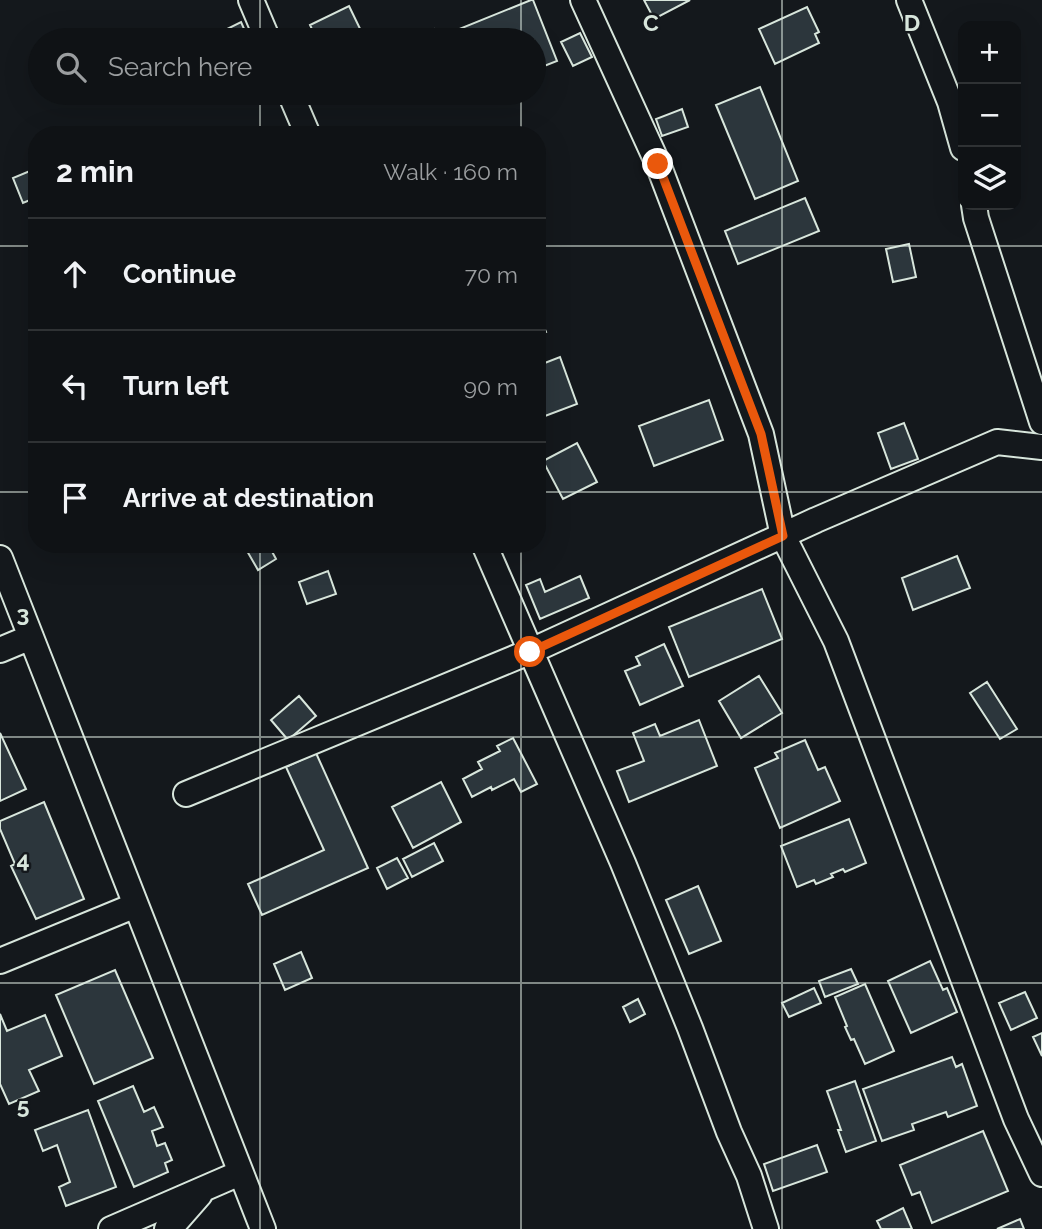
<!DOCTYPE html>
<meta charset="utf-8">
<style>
:root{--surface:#0f1215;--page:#181b1e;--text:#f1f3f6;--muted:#9b9ea0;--line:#2f3234}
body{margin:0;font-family:Raleway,sans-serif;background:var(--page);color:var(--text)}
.controls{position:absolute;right:21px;top:21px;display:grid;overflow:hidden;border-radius:14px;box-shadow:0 7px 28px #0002}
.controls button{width:63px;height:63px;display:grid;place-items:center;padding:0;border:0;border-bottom:2px solid var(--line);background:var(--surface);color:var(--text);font:35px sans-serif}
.stop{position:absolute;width:21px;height:21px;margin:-16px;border:5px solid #ea580c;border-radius:50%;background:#fff}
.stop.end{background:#ea580c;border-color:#fff;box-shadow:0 2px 7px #0008}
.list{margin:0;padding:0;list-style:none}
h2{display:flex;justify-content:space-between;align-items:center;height:91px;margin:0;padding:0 28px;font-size:30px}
h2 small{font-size:23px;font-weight:400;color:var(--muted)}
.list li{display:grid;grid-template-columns:46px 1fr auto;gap:21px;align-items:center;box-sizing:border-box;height:112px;padding:0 28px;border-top:2px solid var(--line)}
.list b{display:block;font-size:26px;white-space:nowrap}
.list em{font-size:23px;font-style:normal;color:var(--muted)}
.icon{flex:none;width:38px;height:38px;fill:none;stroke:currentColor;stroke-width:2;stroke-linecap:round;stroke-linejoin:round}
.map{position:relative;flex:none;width:1042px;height:1229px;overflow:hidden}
.search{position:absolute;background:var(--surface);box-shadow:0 7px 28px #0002;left:28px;top:28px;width:518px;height:77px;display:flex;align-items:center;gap:18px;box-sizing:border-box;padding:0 24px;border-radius:38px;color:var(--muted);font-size:26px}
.panel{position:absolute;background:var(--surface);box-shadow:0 7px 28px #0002;left:28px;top:126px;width:518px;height:427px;border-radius:28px}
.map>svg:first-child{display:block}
.building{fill:#2c363c;stroke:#d8e6dc;stroke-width:2}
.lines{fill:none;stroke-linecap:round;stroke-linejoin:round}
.minor-casing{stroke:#d8e6dc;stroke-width:28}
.minor{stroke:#14181c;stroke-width:24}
.route{stroke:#ea580c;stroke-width:9}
.grid{fill:none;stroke:#d8e6dc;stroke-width:2;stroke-opacity:0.55}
.grid-label{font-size:23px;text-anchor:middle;font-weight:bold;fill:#d8e6dc;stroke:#14181c;stroke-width:5;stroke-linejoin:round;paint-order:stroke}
</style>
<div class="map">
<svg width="1042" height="1229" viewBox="0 0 1042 1229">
<rect width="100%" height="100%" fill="#14181c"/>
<path class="building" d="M 531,0 L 533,0 L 557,61 L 534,70 L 534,40 L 444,40 L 442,36 Z
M 644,0 L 690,0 L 654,19 Z
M 349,6 L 365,39 L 317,40 L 310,25 Z
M 807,7 L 819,32 L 815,34 L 819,43 L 775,64 L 759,29 Z
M 241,22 L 249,40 L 222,40 L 219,33 Z
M 434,29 L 440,40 L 414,40 Z
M 580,33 L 592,57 L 573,66 L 561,42 Z
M 760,87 L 798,181 L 755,199 L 716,105 Z
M 682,109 L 688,127 L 662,136 L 656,119 Z
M 37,168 L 37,197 L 23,203 L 13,178 Z
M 805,198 L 819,231 L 738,264 L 725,231 Z
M 909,244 L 916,277 L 893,282 L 886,249 Z
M 537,310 L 546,332 L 537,335 Z
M 560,357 L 577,404 L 537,419 L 537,366 Z
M 709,400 L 723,440 L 654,466 L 639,426 Z
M 904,423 L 918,459 L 891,469 L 878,433 Z
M 577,443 L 597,482 L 563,499 L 543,461 Z
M 243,544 L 268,544 L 276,559 L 258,570 Z
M 957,556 L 970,588 L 913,610 L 902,578 Z
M 328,571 L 336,594 L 307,604 L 299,582 Z
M 580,576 L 589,598 L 540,619 L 526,585 L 540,579 L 545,592 Z
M 762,589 L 782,639 L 689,677 L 669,627 Z
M 664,644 L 683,686 L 640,705 L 625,671 L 640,665 L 636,657 Z
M 759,676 L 782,713 L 741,738 L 719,701 Z
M 987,682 L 1017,729 L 1000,739 L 970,693 Z
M 299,696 L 316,716 L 288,740 L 271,720 Z
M 699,720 L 717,766 L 629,802 L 617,771 L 644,761 L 633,733 L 655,724 L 660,736 Z
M 0,733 L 26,789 L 0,801 Z
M 513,738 L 537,784 L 521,792 L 514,779 L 492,790 L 491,787 L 472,797 L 463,779 L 482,769 L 478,762 L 500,751 L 497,746 Z
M 805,740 L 818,770 L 825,767 L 840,801 L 780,828 L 755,768 L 778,758 L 775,753 Z
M 316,753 L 368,868 L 262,915 L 248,884 L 324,850 L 286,767 Z
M 441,782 L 461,822 L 413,848 L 392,807 Z
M 44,802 L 84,899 L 36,919 L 11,866 L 15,864 L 0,829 L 0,821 Z
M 849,819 L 866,863 L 845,872 L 843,869 L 831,874 L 833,877 L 816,884 L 814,880 L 797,887 L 781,846 Z
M 434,843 L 443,861 L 412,877 L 403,859 Z
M 397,858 L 408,878 L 387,889 L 377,868 Z
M 698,886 L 721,941 L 689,954 L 666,900 Z
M 301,952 L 312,978 L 285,990 L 274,964 Z
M 930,961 L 943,990 L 947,988 L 957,1012 L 911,1033 L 888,981 Z
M 851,969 L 858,984 L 825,997 L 819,981 Z
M 115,970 L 153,1058 L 94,1084 L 56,995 Z
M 865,984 L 894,1051 L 865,1064 L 854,1039 L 851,1040 L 845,1027 L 847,1026 L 835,997 Z
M 814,988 L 821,1003 L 789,1017 L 782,1003 Z
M 1025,992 L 1037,1018 L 1011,1030 L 999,1003 Z
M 638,999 L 645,1014 L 630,1022 L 623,1007 Z
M 0,1014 L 7,1031 L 45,1015 L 62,1056 L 29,1070 L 39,1091 L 9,1104 L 0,1084 Z
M 1042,1033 L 1042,1056 L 1033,1037 Z
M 952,1057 L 956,1067 L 962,1064 L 977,1106 L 948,1117 L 946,1112 L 912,1124 L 914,1130 L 882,1141 L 863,1089 Z
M 855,1081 L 876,1141 L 846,1152 L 838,1130 L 841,1130 L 827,1091 Z
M 133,1086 L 144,1112 L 154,1107 L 163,1127 L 152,1131 L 157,1146 L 165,1143 L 172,1160 L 165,1163 L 168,1172 L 134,1187 L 98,1101 Z
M 88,1110 L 116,1187 L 66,1206 L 59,1187 L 70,1182 L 57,1145 L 43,1151 L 35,1130 Z
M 983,1131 L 1008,1191 L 932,1223 L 920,1192 L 912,1195 L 900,1165 Z
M 817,1145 L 827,1172 L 773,1191 L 764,1164 Z
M 903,1208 L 912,1229 L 881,1229 L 877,1221 Z
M 1020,1219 L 1024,1229 L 997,1229 Z"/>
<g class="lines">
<defs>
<path id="minor" d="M 251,0 L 268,40
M 583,0 L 658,164 L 761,434 L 783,536 L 836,641 L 1016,1119 L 1042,1174
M 909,0 L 950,102 L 963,148
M 290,93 L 308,135
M 974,205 L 976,218 L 1042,422
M 484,544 L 623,863 L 690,1028 L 729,1132 L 749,1176 L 766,1229
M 0,558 L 263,1229
M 0,650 L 31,637
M 186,794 L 529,652 L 816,520 L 997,442 L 1042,447
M 0,961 L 136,905
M 111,1229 L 240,1173
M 167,1229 L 173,1225 L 200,1194"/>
</defs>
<use href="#minor" class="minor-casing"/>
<use href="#minor" class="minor"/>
</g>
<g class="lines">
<path class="route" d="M 530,652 L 783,536 L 761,434 L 658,164"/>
</g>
<path class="grid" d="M 260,0 L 260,40M 521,0 L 521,40M 782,0 L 782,1229M 260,93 L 260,135M 521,93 L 521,135M 0,246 L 37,246M 537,246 L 1042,246M 0,492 L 37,492M 537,492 L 1042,492M 260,544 L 260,1229M 521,544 L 521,1229M 0,737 L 1042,737M 0,983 L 1042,983"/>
<g class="grid-label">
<text x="651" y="31">C</text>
<text x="912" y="31">D</text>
<text x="23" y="622">3</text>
<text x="23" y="868">4</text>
<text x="23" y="1114">5</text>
</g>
</svg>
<div class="controls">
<button>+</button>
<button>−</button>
<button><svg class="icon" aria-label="layers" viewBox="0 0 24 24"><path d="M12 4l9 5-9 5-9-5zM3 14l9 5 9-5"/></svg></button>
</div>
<div class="stop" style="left:530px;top:652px"></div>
<div class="stop end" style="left:658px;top:164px"></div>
<div class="search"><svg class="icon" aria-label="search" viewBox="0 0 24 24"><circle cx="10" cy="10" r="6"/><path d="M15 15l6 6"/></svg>Search here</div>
<section class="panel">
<h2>2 min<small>Walk · 160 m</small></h2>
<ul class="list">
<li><svg class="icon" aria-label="ahead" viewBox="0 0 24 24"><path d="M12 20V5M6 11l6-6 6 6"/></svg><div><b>Continue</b></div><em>70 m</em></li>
<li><svg class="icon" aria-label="left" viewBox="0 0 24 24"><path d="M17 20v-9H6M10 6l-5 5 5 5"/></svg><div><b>Turn left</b></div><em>90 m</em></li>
<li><svg class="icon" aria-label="arrive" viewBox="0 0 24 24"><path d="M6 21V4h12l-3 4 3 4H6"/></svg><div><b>Arrive at destination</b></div></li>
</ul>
</section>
</div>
